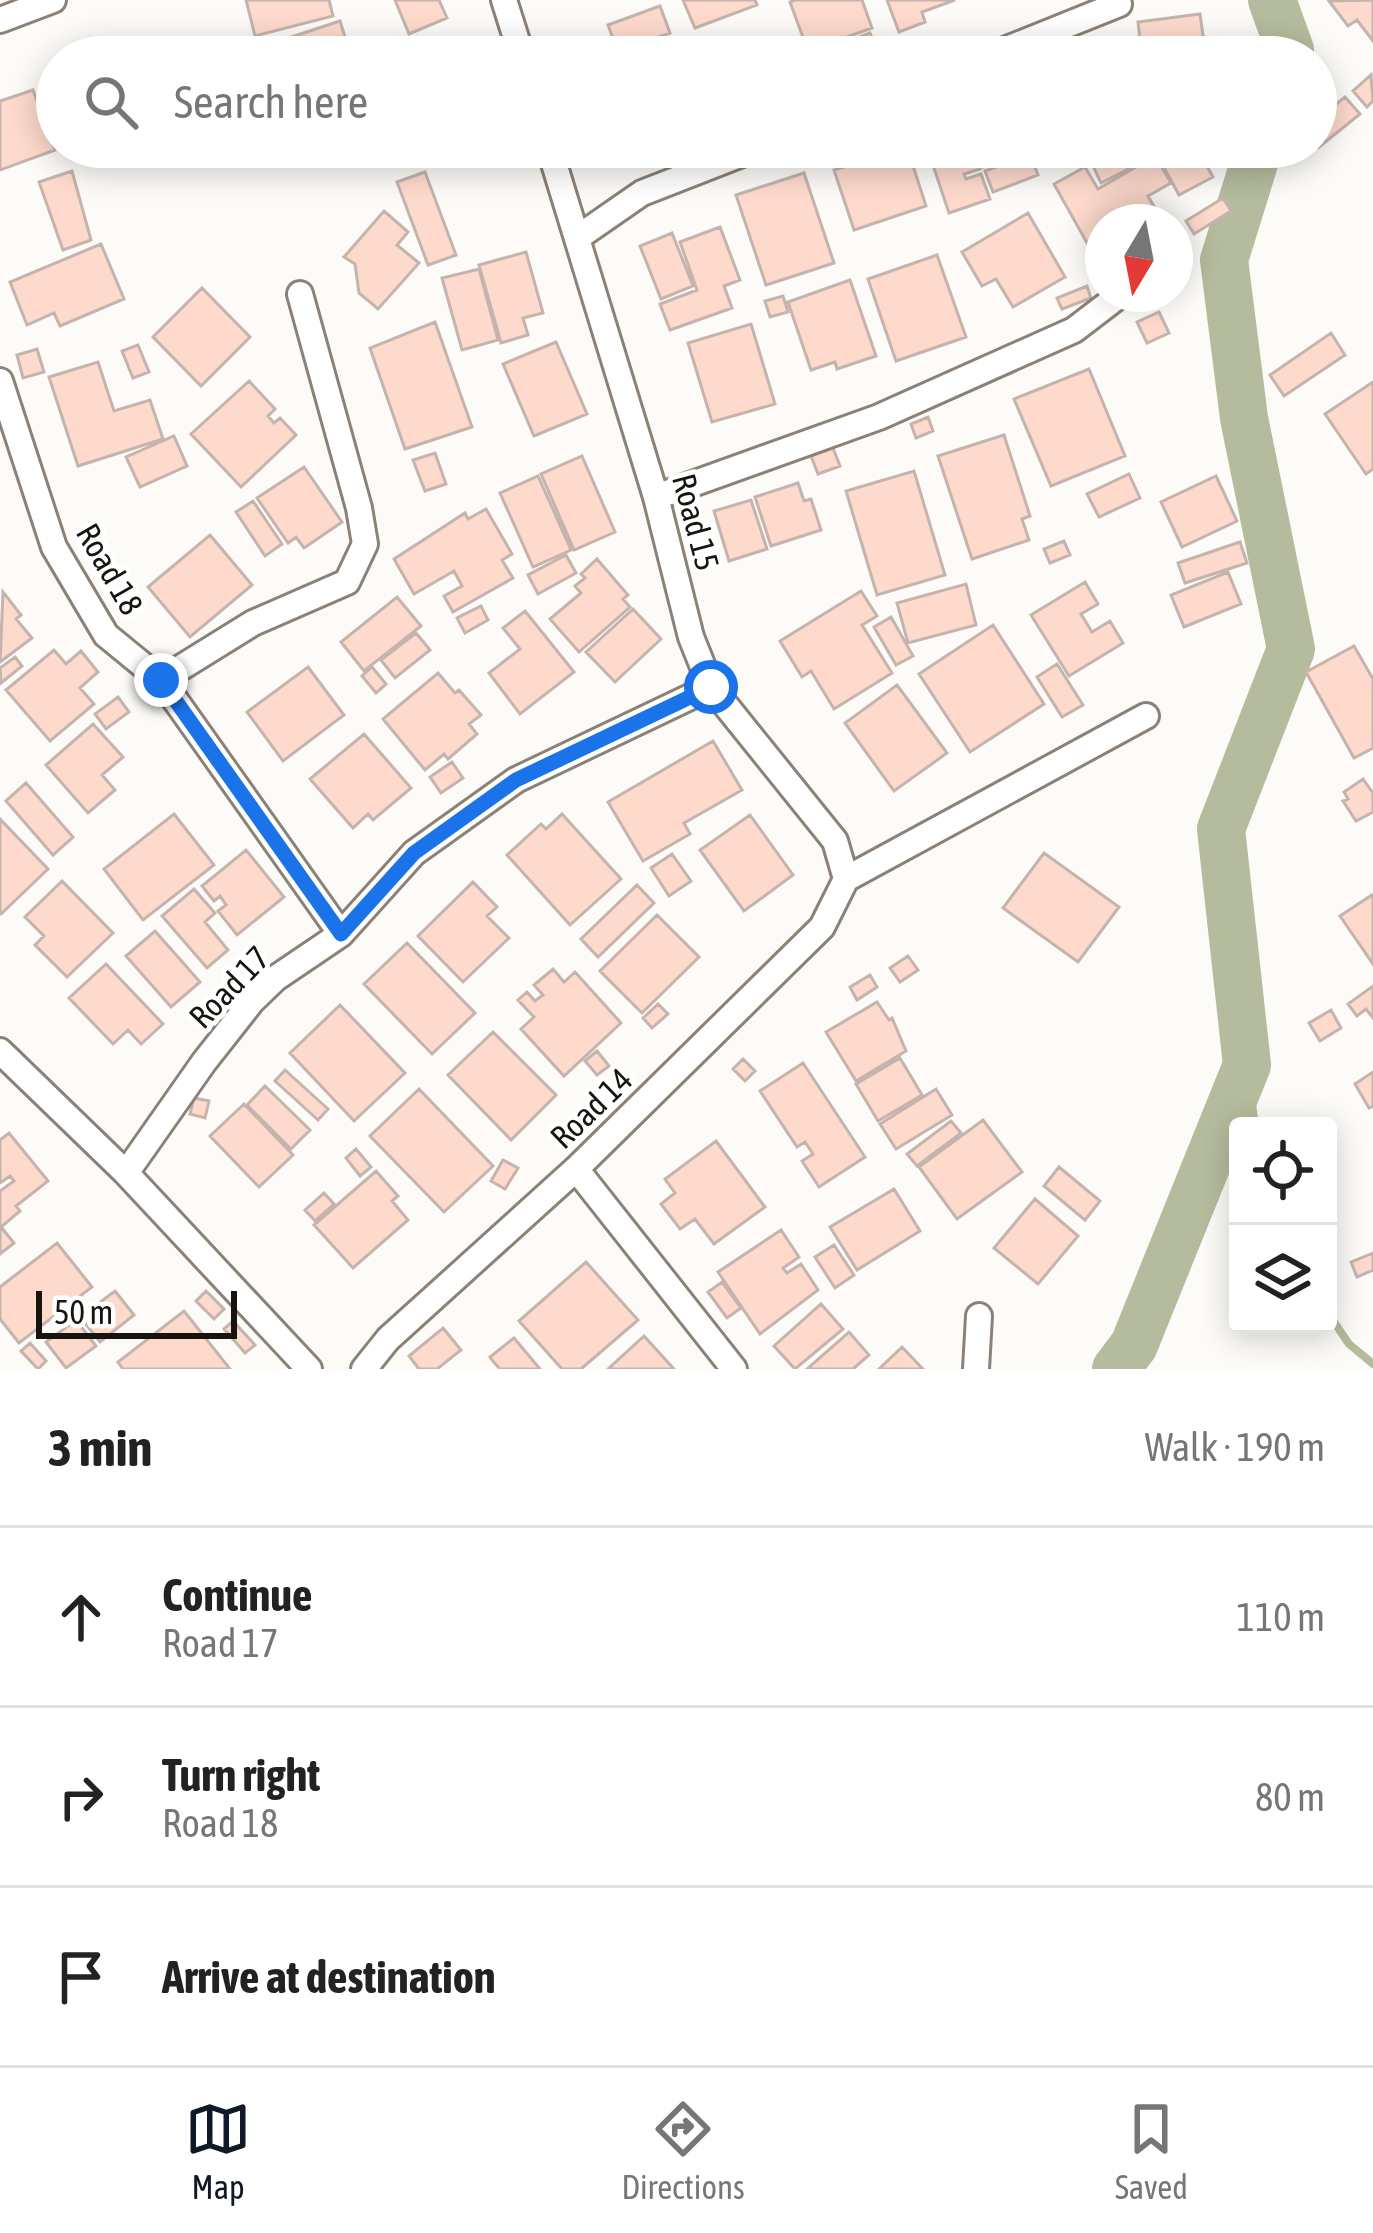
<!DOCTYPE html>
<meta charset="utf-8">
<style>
:root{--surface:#fff;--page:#f6f6f6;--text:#222;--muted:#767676;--line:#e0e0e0;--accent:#111827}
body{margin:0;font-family:"Asap Condensed",sans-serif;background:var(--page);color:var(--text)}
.controls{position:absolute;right:36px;bottom:36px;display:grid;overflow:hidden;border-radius:12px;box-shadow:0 6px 30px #0003}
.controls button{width:108px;height:108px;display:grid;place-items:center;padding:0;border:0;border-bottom:3px solid var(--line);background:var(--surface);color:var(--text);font:60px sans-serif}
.compass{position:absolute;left:1085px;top:204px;width:108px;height:108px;border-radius:50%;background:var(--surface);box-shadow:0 6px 30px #0003;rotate:190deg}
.scale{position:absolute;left:36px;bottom:30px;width:201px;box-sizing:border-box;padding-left:12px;border:6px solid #17130f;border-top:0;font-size:33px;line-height:42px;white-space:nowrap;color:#17130f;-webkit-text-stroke:9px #fff;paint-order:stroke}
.stop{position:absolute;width:36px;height:36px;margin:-27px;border:9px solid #1a73e8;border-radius:50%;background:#fff}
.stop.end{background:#1a73e8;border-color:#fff;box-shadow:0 3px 12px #0008}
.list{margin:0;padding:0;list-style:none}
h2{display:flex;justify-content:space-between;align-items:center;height:156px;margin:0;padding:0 48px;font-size:51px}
h2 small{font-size:39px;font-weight:400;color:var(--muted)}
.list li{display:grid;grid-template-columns:78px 1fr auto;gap:36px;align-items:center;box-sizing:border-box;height:180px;padding:0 48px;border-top:3px solid var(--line)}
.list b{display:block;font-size:45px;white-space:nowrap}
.list p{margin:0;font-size:39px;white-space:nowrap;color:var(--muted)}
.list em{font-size:39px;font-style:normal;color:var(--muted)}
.icon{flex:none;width:66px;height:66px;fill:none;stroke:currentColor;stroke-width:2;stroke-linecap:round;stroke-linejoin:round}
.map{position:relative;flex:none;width:1373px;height:1369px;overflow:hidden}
.search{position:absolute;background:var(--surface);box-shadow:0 6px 30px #0003;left:36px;right:36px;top:36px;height:132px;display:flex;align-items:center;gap:30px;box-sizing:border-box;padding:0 42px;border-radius:66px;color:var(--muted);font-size:45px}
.sheet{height:696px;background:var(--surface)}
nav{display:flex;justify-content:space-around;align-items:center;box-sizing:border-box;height:168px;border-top:3px solid var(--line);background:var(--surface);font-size:33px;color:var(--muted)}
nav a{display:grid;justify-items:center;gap:6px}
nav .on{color:var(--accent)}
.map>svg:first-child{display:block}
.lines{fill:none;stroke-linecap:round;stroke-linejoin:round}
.stream{stroke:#b5bc9d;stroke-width:8}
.river{stroke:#b5bc9d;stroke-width:48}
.building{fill:#fddacc;stroke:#c5b4ad;stroke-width:3}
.minor-casing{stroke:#8c8176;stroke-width:30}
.minor{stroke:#fff;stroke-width:24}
.route{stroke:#1a73e8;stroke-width:15}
.labels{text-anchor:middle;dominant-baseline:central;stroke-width:10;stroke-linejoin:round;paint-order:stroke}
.street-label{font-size:33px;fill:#17130f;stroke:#fff}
</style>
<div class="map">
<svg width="1373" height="1369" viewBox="0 0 1373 1369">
<rect width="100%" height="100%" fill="#fdfbf8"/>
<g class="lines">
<path class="stream" d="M 1247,1065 L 1255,1126
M 1328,1313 L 1349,1344 L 1373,1364"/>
<path class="river" d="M 1272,0 L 1290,50 L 1288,57
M 1116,1369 L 1134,1345 L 1247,1065 L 1221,829 L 1291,649 L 1244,418 L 1224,260 L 1259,147"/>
</g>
<path class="building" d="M 246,0 L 329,0 L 333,16 L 255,36 Z
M 395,0 L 439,0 L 447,18 L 409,34 Z
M 683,0 L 755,0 L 757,5 L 695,28 Z
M 795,0 L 862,0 L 872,28 L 808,51 L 790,2 Z
M 887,0 L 955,0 L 922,12 L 925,22 L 899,32 Z
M 1373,0 L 1373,41 L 1357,20 L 1348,26 L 1329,1 Z
M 660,6 L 670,33 L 618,52 L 608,25 Z
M 1200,14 L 1206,57 L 1142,57 L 1138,22 Z
M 340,21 L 350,53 L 336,57 L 261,57 L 258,48 Z
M 870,33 L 877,50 L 858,57 L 851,40 Z
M 1371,75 L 1373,101 L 1367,107 L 1353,91 Z
M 33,90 L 55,150 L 0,170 L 0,101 Z
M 1345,97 L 1360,114 L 1319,147 L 1316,120 Z
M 907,147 L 926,206 L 854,230 L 834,170 Z
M 927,147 L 972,147 L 980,169 L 964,174 L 966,179 L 981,174 L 990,199 L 949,213 Z
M 975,147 L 1027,147 L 1038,175 L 993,192 L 985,171 L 999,166 L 997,162 L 983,167 Z
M 1125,147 L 1141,147 L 1148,159 L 1101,183 L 1092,164 Z
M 1189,147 L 1196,147 L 1213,177 L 1179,195 L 1161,162 Z
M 1155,156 L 1171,183 L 1148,196 L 1163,222 L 1103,222 L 1100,266 L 1054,184 L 1085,167 L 1098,189 Z
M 72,171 L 91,240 L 63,250 L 39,182 Z
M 425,172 L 456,255 L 428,265 L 397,182 Z
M 804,173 L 834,263 L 766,285 L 736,195 Z
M 1223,198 L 1231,211 L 1194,234 L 1186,221 Z
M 384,211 L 408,232 L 397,245 L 419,263 L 378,309 L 359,293 L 355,264 L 344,257 Z
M 1028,213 L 1065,277 L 1013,307 L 996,279 L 982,286 L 962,252 Z
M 720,227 L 740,280 L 724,286 L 732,308 L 670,330 L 660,304 L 697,290 L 680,242 Z
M 672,233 L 693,286 L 661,299 L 640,246 Z
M 101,244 L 124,299 L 60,326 L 54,313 L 27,325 L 10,282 Z
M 526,252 L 543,313 L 523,318 L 528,335 L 501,343 L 479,265 Z
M 937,255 L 966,337 L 896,361 L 868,279 Z
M 479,269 L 498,340 L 462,350 L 442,278 Z
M 850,280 L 876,356 L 837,369 L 835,362 L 811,370 L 788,302 Z
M 1087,286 L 1091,298 L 1062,309 L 1057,298 Z
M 202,288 L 250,337 L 201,386 L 153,337 Z
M 783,296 L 788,312 L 770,317 L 765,301 Z
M 1159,312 L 1169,333 L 1147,343 L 1137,322 Z
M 435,322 L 472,427 L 405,449 L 370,348 Z
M 751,324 L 775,404 L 712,422 L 688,343 Z
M 1331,333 L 1345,355 L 1284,396 L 1270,375 Z
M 556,342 L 587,414 L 534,436 L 503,364 Z
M 138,345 L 149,372 L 133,378 L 122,351 Z
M 37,349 L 44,372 L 23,378 L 17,355 Z
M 98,362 L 114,411 L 150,400 L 163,439 L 78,466 L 49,377 Z
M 1089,369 L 1125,456 L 1051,486 L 1014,399 Z
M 249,381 L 275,409 L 268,416 L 274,423 L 280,418 L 296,435 L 241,487 L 191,434 Z
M 1373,382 L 1373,469 L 1366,474 L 1325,414 Z
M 928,417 L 933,431 L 916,438 L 911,424 Z
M 1004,435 L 1030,516 L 1022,519 L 1029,540 L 972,559 L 938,456 Z
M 174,436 L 187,466 L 140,487 L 126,457 Z
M 833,448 L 840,466 L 818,474 L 811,456 Z
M 435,453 L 446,484 L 425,491 L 413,460 Z
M 582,456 L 615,532 L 574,550 L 541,474 Z
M 304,467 L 342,522 L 304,548 L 296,537 L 288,543 L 257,498 Z
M 914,471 L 945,575 L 877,595 L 846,491 Z
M 1129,474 L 1140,498 L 1099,517 L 1087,494 Z
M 538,476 L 571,550 L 533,567 L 500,493 Z
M 1216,476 L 1237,521 L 1182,547 L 1161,502 Z
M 798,483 L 804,501 L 811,499 L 821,530 L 771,546 L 755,497 Z
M 751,500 L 767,549 L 729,561 L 714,511 Z
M 253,501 L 282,544 L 265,556 L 236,512 Z
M 486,509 L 512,554 L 502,560 L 513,578 L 453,612 L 444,596 L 462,586 L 454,571 L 414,594 L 394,559 L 465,513 L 468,519 Z
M 210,535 L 252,585 L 190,637 L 148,587 Z
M 1064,541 L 1070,555 L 1050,563 L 1044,549 Z
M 1240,542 L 1247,563 L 1185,583 L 1178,563 Z
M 566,555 L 576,573 L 538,594 L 528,575 Z
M 597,559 L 628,595 L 623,599 L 630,607 L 579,652 L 550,619 L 581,593 L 575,586 L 585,578 L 581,574 Z
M 1228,572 L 1241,604 L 1184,627 L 1171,595 Z
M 1085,582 L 1098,604 L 1081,614 L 1092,632 L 1110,621 L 1123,643 L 1069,676 L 1031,615 Z
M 966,584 L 976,625 L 908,643 L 897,603 Z
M 861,591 L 877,616 L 862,625 L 892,673 L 834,709 L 811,671 L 802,677 L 780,641 Z
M 3,592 L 21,615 L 16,619 L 32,638 L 0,662 Z
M 397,597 L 421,626 L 364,671 L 341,642 Z
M 481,606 L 488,620 L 465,633 L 457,618 Z
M 633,609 L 661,639 L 615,682 L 586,652 Z
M 525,611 L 574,672 L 520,714 L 489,673 L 520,649 L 503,628 Z
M 891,617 L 913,656 L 896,665 L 874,627 Z
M 993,625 L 1044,704 L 970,752 L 919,674 Z
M 416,633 L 430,650 L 395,678 L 381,660 Z
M 1354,646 L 1373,679 L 1373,748 L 1354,758 L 1306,672 Z
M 54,650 L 66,664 L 81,651 L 98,672 L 80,688 L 94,704 L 50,741 L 6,690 Z
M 15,657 L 22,666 L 1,683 L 0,668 Z
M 1057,664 L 1083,705 L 1062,717 L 1037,677 Z
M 308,667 L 344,715 L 283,761 L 247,712 Z
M 372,667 L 386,684 L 376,693 L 362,676 Z
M 438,673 L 455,693 L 459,690 L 481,715 L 469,724 L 477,734 L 448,759 L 444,754 L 425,770 L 383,719 Z
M 897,685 L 947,753 L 894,791 L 845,723 Z
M 118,697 L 129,712 L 106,729 L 95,714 Z
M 93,724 L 123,757 L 102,775 L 115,790 L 88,813 L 46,765 Z
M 364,734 L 411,788 L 373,820 L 368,814 L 353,828 L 310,779 Z
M 713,741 L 742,790 L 684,823 L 690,834 L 643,861 L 608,802 Z
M 452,762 L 463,778 L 441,793 L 430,777 Z
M 1363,779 L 1373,793 L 1373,812 L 1356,821 L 1343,801 L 1348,799 L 1344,792 Z
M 26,783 L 73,837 L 53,855 L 6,801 Z
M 174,814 L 214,865 L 143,920 L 104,869 Z
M 562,814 L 621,879 L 570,925 L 507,855 L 541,824 L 546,829 Z
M 750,815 L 793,875 L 744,911 L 700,850 Z
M 0,819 L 48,869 L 1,914 L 0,914 Z
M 246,850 L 284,897 L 237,935 L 218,911 L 226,905 L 220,896 L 214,901 L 202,886 Z
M 1044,853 L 1119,907 L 1078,962 L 1003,908 Z
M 672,854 L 691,881 L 669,896 L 651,868 Z
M 62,881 L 113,933 L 67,977 L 35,945 L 44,936 L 25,917 Z
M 473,882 L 497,907 L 487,916 L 509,938 L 463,982 L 418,936 Z
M 637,885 L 654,903 L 598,957 L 581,939 Z
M 194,889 L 215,913 L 205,922 L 228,950 L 207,968 L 162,916 Z
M 1372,895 L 1373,896 L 1373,964 L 1340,916 Z
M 657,915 L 699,957 L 642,1013 L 600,971 Z
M 155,931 L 200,982 L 171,1007 L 126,956 Z
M 407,943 L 475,1013 L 432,1054 L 364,984 Z
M 908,956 L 918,970 L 900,982 L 890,968 Z
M 106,964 L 163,1024 L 141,1044 L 128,1030 L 113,1044 L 69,998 Z
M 553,969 L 564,982 L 575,972 L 621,1023 L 564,1076 L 521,1029 L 534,1017 L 518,1000 L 527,992 L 535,1001 L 543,995 L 534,985 Z
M 870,975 L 877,987 L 857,1000 L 850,987 Z
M 1373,986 L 1373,1018 L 1366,1009 L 1357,1016 L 1348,1004 Z
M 877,1002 L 889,1020 L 892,1018 L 906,1051 L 856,1081 L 826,1032 Z
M 658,1004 L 668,1014 L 652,1028 L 643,1018 Z
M 340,1005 L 405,1073 L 354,1121 L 290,1053 Z
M 1331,1010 L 1341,1028 L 1320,1041 L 1309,1023 Z
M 493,1032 L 556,1095 L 511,1140 L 448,1075 Z
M 597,1051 L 609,1066 L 597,1075 L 585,1061 Z
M 900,1058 L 922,1095 L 878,1121 L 856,1084 Z
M 743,1059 L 755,1071 L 745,1081 L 733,1069 Z
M 803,1063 L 865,1157 L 819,1187 L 802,1161 L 813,1154 L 805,1142 L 797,1147 L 760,1091 Z
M 285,1070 L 328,1109 L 318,1120 L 275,1081 Z
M 1373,1072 L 1373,1106 L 1369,1108 L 1355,1084 Z
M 265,1086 L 310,1130 L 291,1149 L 247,1105 Z
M 419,1089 L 493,1166 L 444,1212 L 370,1136 Z
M 936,1089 L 952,1115 L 896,1149 L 880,1124 Z
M 194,1098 L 209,1101 L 205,1118 L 190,1114 Z
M 244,1104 L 293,1155 L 259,1187 L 210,1136 Z
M 983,1120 L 1022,1172 L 957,1219 L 919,1167 Z
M 951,1121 L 961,1133 L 917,1166 L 907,1154 Z
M 9,1133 L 48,1181 L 16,1206 L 20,1211 L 1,1227 L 14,1243 L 0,1254 L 0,1191 L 14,1181 L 10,1176 L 0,1183 L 0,1140 Z
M 716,1141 L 765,1207 L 714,1244 L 695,1219 L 680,1229 L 661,1204 L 675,1193 L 665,1179 Z
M 356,1149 L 371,1167 L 360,1176 L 346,1158 Z
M 503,1160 L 518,1168 L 505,1189 L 491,1181 Z
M 1059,1167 L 1100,1201 L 1085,1220 L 1044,1186 Z
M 376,1171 L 398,1196 L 392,1201 L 408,1220 L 353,1268 L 314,1225 Z
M 894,1189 L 920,1231 L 857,1270 L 830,1227 Z
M 324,1193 L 334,1204 L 315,1221 L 305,1210 Z
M 1035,1199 L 1078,1236 L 1038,1284 L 994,1248 Z
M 781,1230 L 799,1257 L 783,1268 L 787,1273 L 801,1264 L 818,1290 L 760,1334 L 718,1272 Z
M 57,1243 L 92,1287 L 19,1343 L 0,1319 L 0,1287 Z
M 834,1245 L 854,1275 L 835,1288 L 815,1257 Z
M 1373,1253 L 1373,1270 L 1357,1277 L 1351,1262 Z
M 586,1262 L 638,1320 L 581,1369 L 562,1369 L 519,1321 Z
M 722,1282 L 741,1308 L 727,1318 L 708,1292 Z
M 115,1291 L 134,1315 L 100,1342 L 80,1317 Z
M 206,1291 L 224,1309 L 214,1319 L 196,1301 Z
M 821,1304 L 843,1329 L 795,1369 L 774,1346 Z
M 184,1311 L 230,1369 L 123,1369 L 118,1362 Z
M 76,1320 L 96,1346 L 66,1368 L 46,1342 Z
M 233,1321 L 255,1345 L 245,1353 L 224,1329 Z
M 443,1328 L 461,1350 L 437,1369 L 419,1369 L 409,1356 Z
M 849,1332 L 869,1355 L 853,1369 L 807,1369 Z
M 644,1336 L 674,1369 L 608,1369 Z
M 514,1338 L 540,1369 L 500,1369 L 492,1360 L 490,1357 Z
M 30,1343 L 46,1361 L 38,1369 L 21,1351 Z
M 902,1347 L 923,1369 L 879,1369 Z"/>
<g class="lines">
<defs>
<path id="minor" d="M 504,0 L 522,57
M 0,20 L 53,0
M 987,57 L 1119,4
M 549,147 L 656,497 L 691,637 L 711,687 L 835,841 L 846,879
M 577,238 L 642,193 L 760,147
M 0,381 L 54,547 L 106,635 L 161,680 L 341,934
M 656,497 L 879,417 L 1074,330 L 1121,294
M 161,680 L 253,623 L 347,582 L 365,544 L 359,508 L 300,294
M 846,879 L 1146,716
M 0,1051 L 126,1173 L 309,1369
M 576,1169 L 734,1369
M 126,1173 L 204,1062 L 252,1001 L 276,978 L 341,934 L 414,853 L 516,780 L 711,687
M 364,1369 L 388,1339 L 576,1169 L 822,927 L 846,879
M 976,1369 L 979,1316"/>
</defs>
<use href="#minor" class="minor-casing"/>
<use href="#minor" class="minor"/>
</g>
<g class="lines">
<path class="route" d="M 161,680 L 341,934 L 414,853 L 516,780 L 711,687"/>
</g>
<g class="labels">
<g class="street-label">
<text transform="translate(696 522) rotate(75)">Road 15</text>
<text transform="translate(110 569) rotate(60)">Road 18</text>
<text transform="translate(229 987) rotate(-46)">Road 17</text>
<text transform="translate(591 1108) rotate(-44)">Road 14</text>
</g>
</g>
</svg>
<div class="controls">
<button><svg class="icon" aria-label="locate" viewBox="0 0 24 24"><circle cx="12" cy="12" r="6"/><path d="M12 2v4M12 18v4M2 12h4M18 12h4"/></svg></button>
<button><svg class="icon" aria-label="layers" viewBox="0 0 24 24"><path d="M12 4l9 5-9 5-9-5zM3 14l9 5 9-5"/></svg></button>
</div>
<svg class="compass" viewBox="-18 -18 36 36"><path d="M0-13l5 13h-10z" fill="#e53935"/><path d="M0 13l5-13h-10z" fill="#767676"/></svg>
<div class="scale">50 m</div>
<div class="stop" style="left:711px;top:687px"></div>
<div class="stop end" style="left:161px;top:680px"></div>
<div class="search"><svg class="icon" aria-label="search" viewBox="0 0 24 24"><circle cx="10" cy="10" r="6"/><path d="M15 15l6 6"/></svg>Search here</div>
</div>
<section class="sheet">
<h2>3 min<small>Walk · 190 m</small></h2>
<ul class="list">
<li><svg class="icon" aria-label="ahead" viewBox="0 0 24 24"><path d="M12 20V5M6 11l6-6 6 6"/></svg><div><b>Continue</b><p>Road 17</p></div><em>110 m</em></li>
<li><svg class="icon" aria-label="right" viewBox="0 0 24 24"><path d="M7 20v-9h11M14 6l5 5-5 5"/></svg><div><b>Turn right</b><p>Road 18</p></div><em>80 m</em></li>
<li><svg class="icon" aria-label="arrive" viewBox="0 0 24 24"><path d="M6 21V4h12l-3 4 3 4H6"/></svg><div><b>Arrive at destination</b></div></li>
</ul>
</section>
<nav>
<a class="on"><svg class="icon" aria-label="map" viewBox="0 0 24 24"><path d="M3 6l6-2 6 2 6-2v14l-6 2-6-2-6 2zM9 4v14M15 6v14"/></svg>Map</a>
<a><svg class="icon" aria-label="directions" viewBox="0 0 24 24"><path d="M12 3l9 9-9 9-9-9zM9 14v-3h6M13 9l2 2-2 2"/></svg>Directions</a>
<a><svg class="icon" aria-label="saved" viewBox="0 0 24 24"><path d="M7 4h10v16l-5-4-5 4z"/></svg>Saved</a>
</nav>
